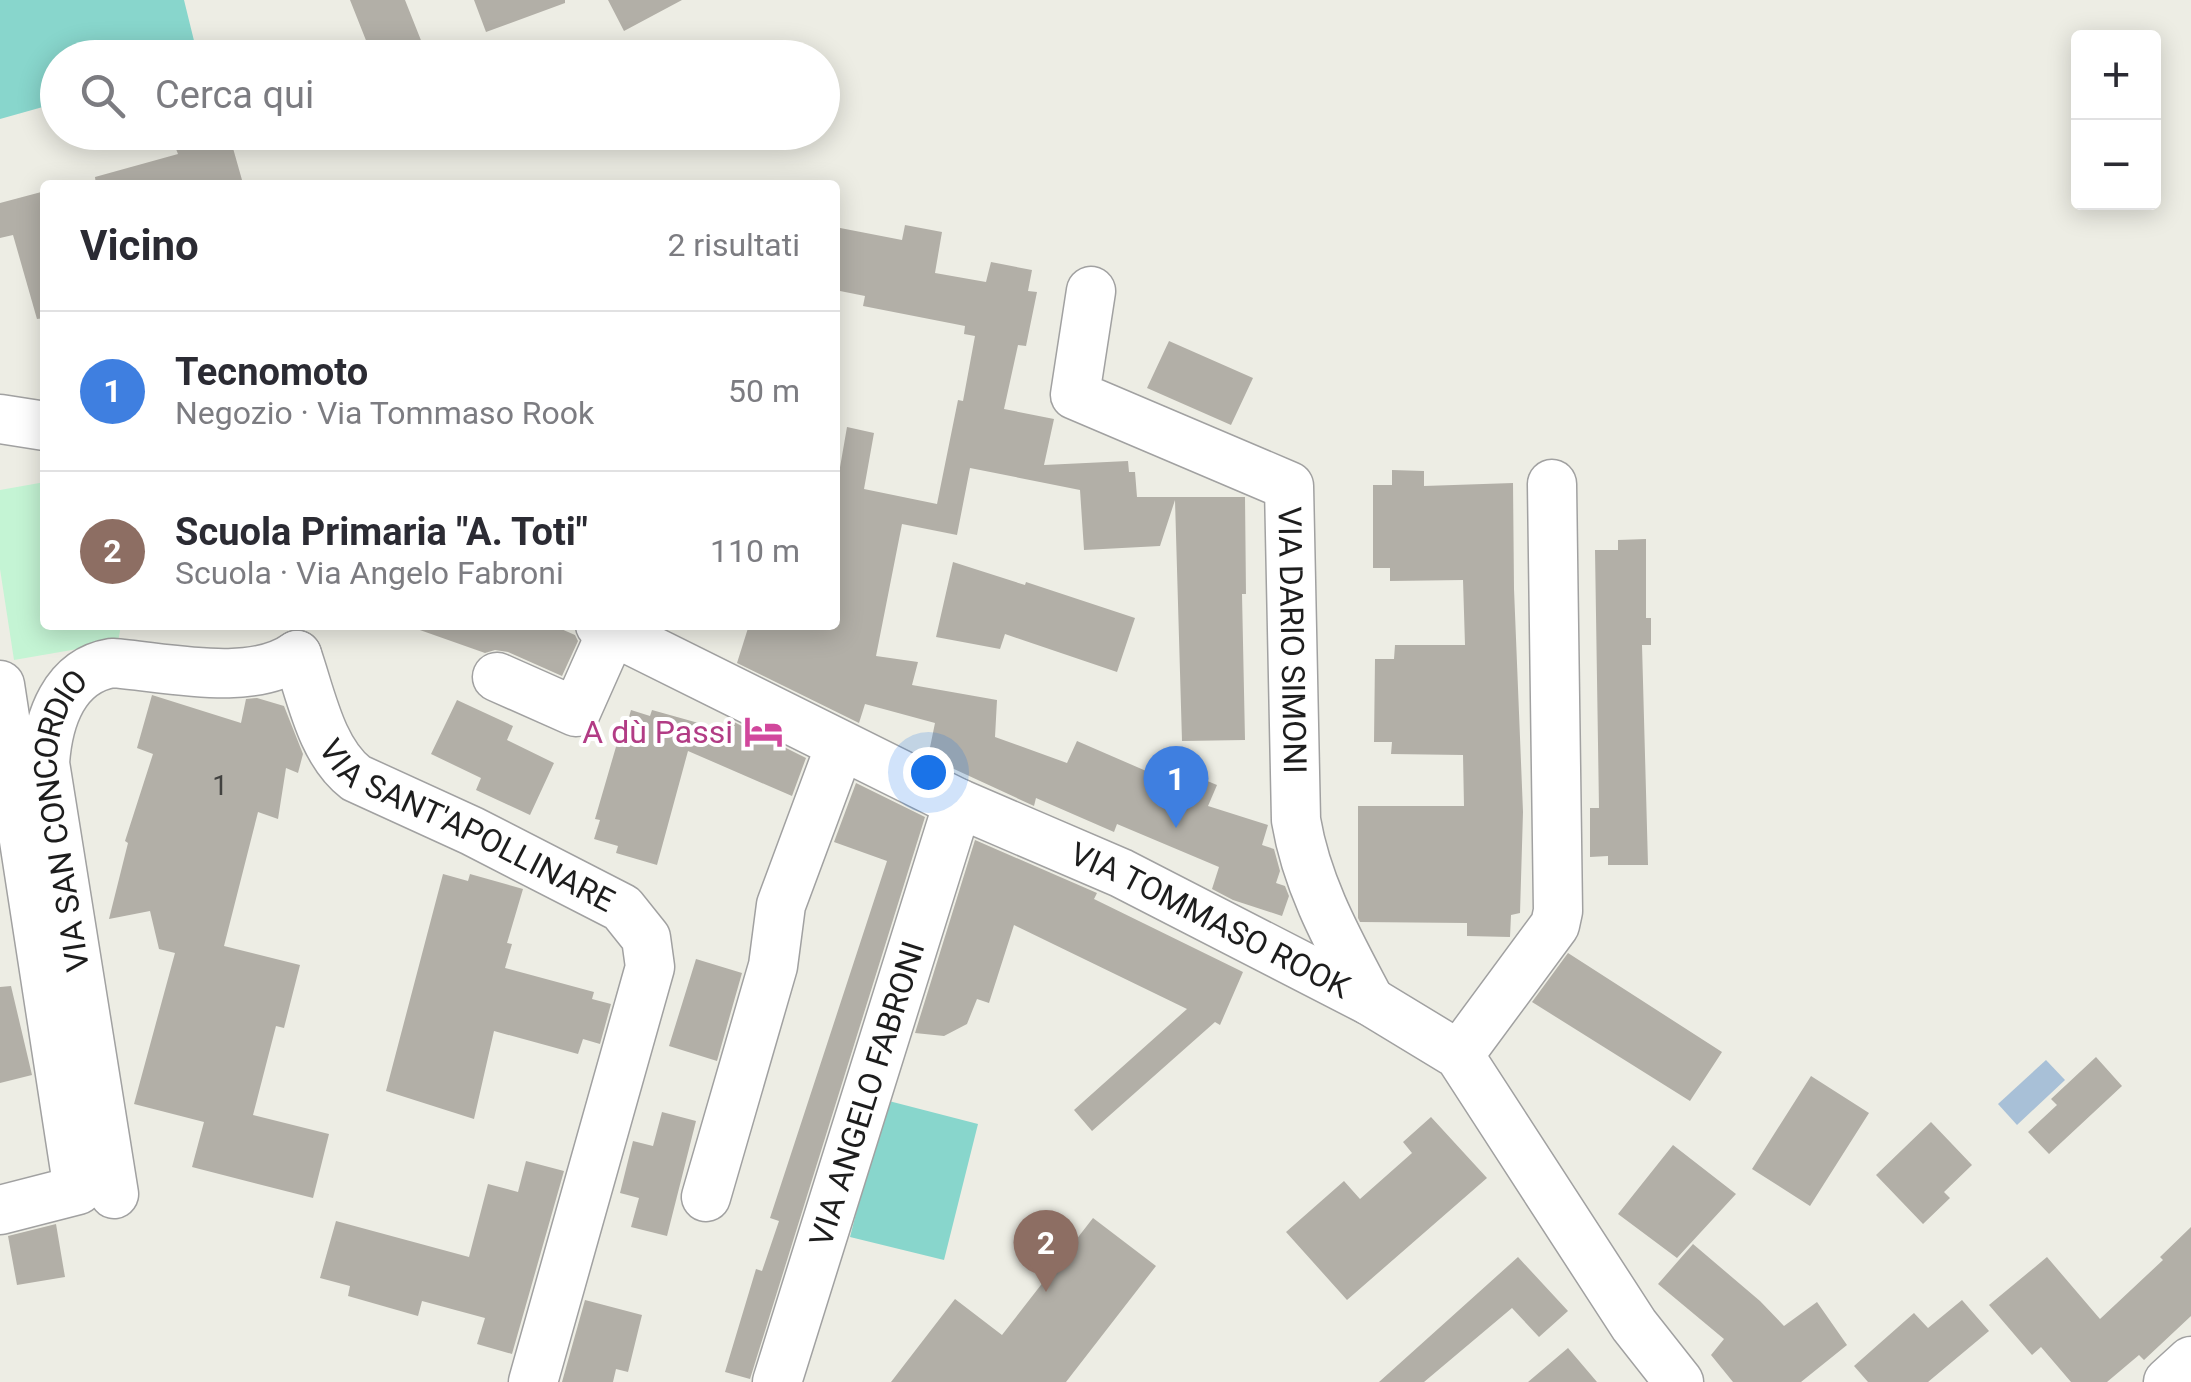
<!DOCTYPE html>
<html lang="it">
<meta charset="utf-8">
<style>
:root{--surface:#fff;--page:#f7f7f7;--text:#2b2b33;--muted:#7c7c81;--line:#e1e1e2;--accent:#111827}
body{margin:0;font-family:Roboto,sans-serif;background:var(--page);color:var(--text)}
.controls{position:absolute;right:30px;top:30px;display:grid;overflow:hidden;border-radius:10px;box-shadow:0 5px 25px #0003}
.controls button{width:90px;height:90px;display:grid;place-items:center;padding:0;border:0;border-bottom:2px solid var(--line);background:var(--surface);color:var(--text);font:50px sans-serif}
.you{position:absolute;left:928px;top:772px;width:35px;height:35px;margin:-25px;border:8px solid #fff;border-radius:50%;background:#1a73e8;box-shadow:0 0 0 15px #1a73e833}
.badge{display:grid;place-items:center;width:65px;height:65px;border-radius:50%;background:var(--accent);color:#fff;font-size:32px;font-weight:700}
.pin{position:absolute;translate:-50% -82px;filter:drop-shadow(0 2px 5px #0008)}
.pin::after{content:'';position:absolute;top:52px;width:35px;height:30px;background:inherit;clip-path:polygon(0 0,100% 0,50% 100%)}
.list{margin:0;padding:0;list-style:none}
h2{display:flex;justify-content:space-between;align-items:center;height:130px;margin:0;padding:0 40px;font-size:42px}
h2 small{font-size:32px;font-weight:400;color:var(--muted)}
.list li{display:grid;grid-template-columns:65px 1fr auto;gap:30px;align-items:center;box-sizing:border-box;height:160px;padding:0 40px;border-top:2px solid var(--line)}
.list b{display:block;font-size:38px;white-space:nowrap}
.list p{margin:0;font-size:32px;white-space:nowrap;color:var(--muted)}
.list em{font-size:32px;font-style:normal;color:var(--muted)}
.icon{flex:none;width:55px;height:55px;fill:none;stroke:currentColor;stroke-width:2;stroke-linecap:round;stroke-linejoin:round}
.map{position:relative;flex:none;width:2191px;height:1382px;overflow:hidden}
.search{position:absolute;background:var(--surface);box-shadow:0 5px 25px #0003;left:40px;top:40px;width:800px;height:110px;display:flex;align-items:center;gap:25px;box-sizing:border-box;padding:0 35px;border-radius:55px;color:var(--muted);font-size:38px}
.panel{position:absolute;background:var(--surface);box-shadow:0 5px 25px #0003;left:40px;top:180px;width:800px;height:450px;border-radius:10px}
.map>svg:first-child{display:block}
.park{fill:#c4f4d4}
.pitch{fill:#88d6cc}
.water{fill:#a8c0d7}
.building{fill:#b2afa7}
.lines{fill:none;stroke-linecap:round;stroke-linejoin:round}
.minor-casing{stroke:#a1a1a1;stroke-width:51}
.minor{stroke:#fff;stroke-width:48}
.labels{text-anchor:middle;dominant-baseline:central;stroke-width:8;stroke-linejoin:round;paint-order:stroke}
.number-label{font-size:28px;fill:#424240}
.street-label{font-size:32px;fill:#1d1d1d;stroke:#fff}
.hotel-label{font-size:32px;fill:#b23c85;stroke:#fff;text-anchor:end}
</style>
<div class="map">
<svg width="2191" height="1382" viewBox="0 0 2191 1382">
<rect width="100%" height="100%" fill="#edede4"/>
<path class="park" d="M 45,482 L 45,625 L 121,625 L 118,642 L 14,660 L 0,569 L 0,490 Z"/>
<path class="pitch" d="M 0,0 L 184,0 L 198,57 L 58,58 L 57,103 L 0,119 Z
M 885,1100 L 978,1124 L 944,1260 L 850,1237 Z"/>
<path class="water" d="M 2046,1060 L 2065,1080 L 2017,1125 L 1998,1104 Z"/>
<path class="building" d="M 350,0 L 405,0 L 428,58 L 373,58 Z
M 474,0 L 565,0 L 565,3 L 486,32 Z
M 608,0 L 682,0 L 624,31 Z
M 229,134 L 242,180 L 225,185 L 96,185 L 95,177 L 178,154 L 176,149 Z
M 45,191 L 45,318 L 37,319 L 13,235 L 0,238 L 0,203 Z
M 905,225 L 942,232 L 935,273 L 986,282 L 991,262 L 1032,270 L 1028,291 L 1037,292 L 1026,346 L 1018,345 L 1004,409 L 1054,419 L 1044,465 L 1128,461 L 1129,472 L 1135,472 L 1137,497 L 1245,497 L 1246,594 L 1242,594 L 1245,740 L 1182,741 L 1175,500 L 1160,546 L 1084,550 L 1080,490 L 970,468 L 957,535 L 902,524 L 876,656 L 918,662 L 912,685 L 997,700 L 995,737 L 1067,763 L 1077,741 L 1160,777 L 1166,764 L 1217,785 L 1208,806 L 1268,825 L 1262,845 L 1274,849 L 1280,871 L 1276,883 L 1285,886 L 1289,896 L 1282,916 L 1233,900 L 1212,889 L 1219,867 L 1117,824 L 1114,832 L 1036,798 L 1034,806 L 928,757 L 935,723 L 865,704 L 859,723 L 737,663 L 749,625 L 835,625 L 835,496 L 847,427 L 874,433 L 864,489 L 937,504 L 958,400 L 963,401 L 975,336 L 964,334 L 965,326 L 863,306 L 865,296 L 835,290 L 835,227 L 902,240 Z
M 1169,341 L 1253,378 L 1231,425 L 1147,388 Z
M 1392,470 L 1424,471 L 1424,486 L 1513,483 L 1514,589 L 1523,812 L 1520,913 L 1511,915 L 1510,937 L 1467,936 L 1467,923 L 1360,922 L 1358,918 L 1358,806 L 1464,806 L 1463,755 L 1391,754 L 1392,742 L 1374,742 L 1375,659 L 1394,659 L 1395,645 L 1465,645 L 1463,580 L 1390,581 L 1390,568 L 1373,568 L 1373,485 L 1392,485 Z
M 1646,539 L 1646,618 L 1651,618 L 1651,645 L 1642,645 L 1648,865 L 1608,865 L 1608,856 L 1590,857 L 1590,808 L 1599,808 L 1595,550 L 1618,550 L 1618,540 Z
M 953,562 L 1025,585 L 1026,582 L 1135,618 L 1117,672 L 1005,634 L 1000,649 L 936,637 Z
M 418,625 L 552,625 L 575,635 L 578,641 L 562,676 L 508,652 L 495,650 L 485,653 L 417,629 Z
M 152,695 L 241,723 L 246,699 L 257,698 L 284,706 L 303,754 L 298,773 L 286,768 L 278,819 L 258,812 L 224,946 L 300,965 L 284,1028 L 276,1026 L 253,1115 L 329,1134 L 313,1198 L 192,1167 L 204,1122 L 134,1104 L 175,953 L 159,949 L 150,911 L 109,919 L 128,843 L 125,841 L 153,754 L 137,748 Z
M 457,700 L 513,726 L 507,740 L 554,763 L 530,815 L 476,790 L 481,778 L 431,754 Z
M 631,710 L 650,716 L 652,710 L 727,731 L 732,721 L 806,758 L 792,796 L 688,751 L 657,865 L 616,853 L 618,846 L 594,839 L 600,820 L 595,819 L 620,733 L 624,734 Z
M 856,783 L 925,817 L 750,1379 L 725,1372 L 756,1269 L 762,1271 L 779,1221 L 770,1218 L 887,861 L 834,842 Z
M 975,840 L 1097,893 L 1094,899 L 1243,972 L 1220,1025 L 1215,1022 L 1092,1131 L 1074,1110 L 1187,1009 L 1014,925 L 989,1003 L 977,999 L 967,1024 L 944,1036 L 915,1033 Z
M 443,874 L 468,881 L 470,874 L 523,889 L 507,943 L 512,944 L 505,968 L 594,992 L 592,999 L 611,1004 L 600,1044 L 583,1039 L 578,1054 L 494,1031 L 474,1119 L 386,1091 Z
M 1568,953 L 1722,1052 L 1690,1101 L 1532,1002 Z
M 696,959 L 742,973 L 717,1061 L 669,1046 Z
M 11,986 L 32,1075 L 0,1083 L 0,987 Z
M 2096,1057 L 2122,1086 L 2049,1154 L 2028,1132 L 2057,1105 L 2051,1099 Z
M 1811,1076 L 1869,1113 L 1810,1206 L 1752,1169 Z
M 662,1112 L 696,1121 L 667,1236 L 631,1227 L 639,1198 L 620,1193 L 633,1141 L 653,1146 Z
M 1431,1117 L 1487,1178 L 1347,1300 L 1286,1232 L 1344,1181 L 1360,1199 L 1412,1153 L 1403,1142 Z
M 1931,1122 L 1972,1165 L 1944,1192 L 1950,1198 L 1923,1224 L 1876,1175 Z
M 1673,1145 L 1736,1194 L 1677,1258 L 1618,1214 Z
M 526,1161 L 564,1171 L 512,1354 L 477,1344 L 485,1318 L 422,1301 L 418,1316 L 348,1296 L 350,1286 L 320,1278 L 336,1221 L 469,1257 L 488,1184 L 518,1192 Z
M 1093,1218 L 1156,1266 L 1066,1382 L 891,1382 L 955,1299 L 1002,1335 Z
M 56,1224 L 65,1277 L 17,1285 L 8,1236 Z
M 2191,1227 L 2191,1316 L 2144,1360 L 2139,1355 L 2107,1382 L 2071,1382 L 2041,1347 L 2032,1355 L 1989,1305 L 2047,1257 L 2100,1319 L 2163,1260 L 2160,1257 Z
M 1693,1244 L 1760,1301 L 1784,1326 L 1817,1302 L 1847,1345 L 1801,1382 L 1733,1382 L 1711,1355 L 1724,1339 L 1658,1284 Z
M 1518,1257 L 1568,1311 L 1539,1337 L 1512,1308 L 1424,1382 L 1379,1382 Z
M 585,1300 L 642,1315 L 628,1372 L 616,1369 L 613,1382 L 562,1382 Z
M 1962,1300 L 1989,1331 L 1928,1382 L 1868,1382 L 1854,1366 L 1914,1313 L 1928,1328 Z
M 1568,1348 L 1597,1382 L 1528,1382 Z"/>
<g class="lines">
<defs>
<g id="minor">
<path id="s1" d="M 1091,291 L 1075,395 L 1289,486 L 1296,820 C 1307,886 1339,942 1370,1001"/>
<path d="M 0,419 L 45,426"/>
<path id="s2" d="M 600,625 L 958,803 L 1121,873 L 1370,1001 L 1459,1055 L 1634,1325 L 1679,1382"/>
<path id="s3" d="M 297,655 C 311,695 321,751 356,778 L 472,831 L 622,908 L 646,938 L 650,967 L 533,1382"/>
<path d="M 497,677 L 576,712 L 612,631"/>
<path d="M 0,685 L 78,1190 L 0,1210"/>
<path d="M 1459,1055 L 1555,925 L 1558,911 L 1552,484"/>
<path id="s4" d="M 114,1194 L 45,763 C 48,719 64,671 112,663 C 166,667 251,688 297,655"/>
<path d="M 706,1197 L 773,966 L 781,905 L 840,746"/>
<path id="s5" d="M 777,1382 L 958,803"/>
<path d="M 2168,1382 L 2191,1361"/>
</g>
</defs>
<use href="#minor" class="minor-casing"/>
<use href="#minor" class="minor"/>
</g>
<defs>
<symbol id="hotel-bare" viewBox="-9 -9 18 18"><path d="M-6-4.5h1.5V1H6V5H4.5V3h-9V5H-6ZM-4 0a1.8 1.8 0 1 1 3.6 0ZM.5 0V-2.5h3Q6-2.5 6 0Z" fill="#d1479c" stroke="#fff" stroke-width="2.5" paint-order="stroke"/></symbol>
</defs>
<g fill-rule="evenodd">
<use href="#hotel-bare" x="736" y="704" width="55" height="55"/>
</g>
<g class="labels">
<g class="number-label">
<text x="220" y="785">1</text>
</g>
<g class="street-label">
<text stroke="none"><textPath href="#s1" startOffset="492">VIA DARIO SIMONI</textPath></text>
<text stroke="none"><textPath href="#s3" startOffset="258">VIA SANT'APOLLINARE</textPath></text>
<text stroke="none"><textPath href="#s4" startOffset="380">VIA SAN CONCORDIO</textPath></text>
<text stroke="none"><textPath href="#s2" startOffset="678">VIA TOMMASO ROOK</textPath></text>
<text stroke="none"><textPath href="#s5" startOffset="302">VIA ANGELO FABRONI</textPath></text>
</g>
<g class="hotel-label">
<text x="733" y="732">A dù Passi</text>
</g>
</g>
</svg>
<div class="controls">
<button>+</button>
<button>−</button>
</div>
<div class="you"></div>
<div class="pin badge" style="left:1176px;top:828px;background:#3f7fe0">1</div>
<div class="pin badge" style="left:1046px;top:1292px;background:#8d6e63">2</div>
<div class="search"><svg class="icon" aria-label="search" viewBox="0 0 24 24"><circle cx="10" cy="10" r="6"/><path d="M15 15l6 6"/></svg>Cerca qui</div>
<section class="panel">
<h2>Vicino<small>2 risultati</small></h2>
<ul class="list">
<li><span class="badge" style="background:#3f7fe0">1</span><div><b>Tecnomoto</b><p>Negozio · Via Tommaso Rook</p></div><em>50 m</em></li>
<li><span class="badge" style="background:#8d6e63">2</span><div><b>Scuola Primaria &quot;A. Toti&quot;</b><p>Scuola · Via Angelo Fabroni</p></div><em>110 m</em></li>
</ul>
</section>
</div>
